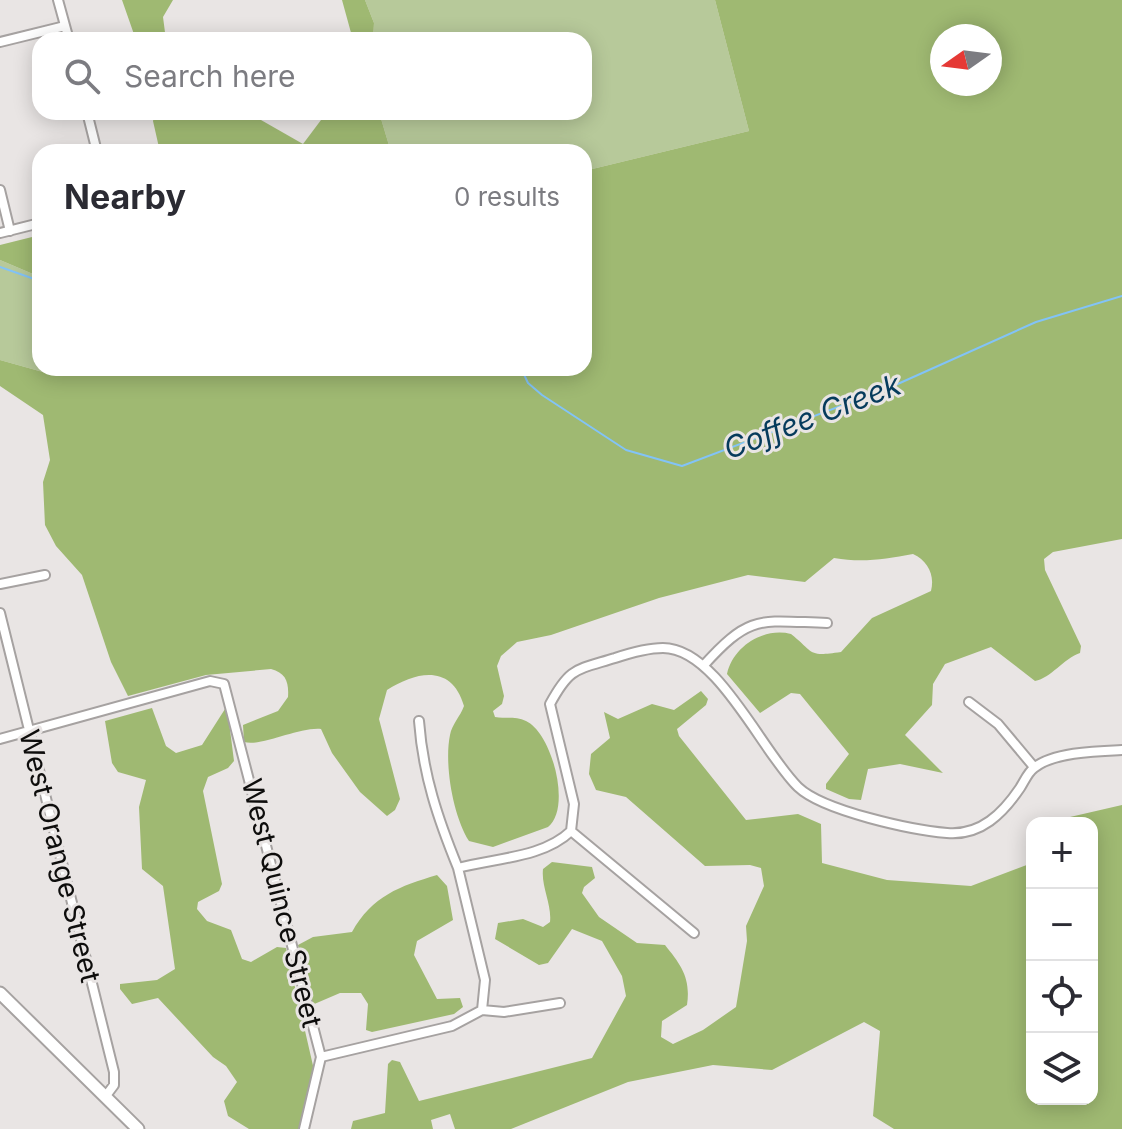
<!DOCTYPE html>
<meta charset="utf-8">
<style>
:root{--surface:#fff;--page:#f7f7f7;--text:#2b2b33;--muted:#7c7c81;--line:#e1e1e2}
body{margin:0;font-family:Inter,sans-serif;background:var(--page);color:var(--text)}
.controls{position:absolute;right:24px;bottom:24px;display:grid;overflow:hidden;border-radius:16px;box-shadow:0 4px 20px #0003}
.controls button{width:72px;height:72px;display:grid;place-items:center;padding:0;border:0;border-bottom:2px solid var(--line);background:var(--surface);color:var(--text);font:40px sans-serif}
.compass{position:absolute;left:930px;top:24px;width:72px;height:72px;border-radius:50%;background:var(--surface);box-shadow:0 4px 20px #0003;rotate:256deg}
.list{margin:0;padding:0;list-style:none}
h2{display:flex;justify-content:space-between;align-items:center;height:104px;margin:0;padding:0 32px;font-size:34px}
h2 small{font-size:26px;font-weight:400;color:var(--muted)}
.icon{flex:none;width:44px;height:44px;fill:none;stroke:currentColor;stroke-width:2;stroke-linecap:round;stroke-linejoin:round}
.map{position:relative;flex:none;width:1122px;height:1129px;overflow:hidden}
.search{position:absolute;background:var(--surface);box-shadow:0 4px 20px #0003;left:32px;top:32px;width:560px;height:88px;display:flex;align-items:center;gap:20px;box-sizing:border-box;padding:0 28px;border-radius:24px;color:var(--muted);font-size:30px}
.panel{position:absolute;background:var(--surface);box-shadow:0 4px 20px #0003;left:32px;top:144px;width:560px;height:232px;border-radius:24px}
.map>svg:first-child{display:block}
.green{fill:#b7c99a}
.forest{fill:#9fb972;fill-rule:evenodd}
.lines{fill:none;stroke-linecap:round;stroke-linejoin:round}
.stream{stroke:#82c3f7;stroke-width:2}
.street-casing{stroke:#a6a2a1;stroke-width:12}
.secondary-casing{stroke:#a6a2a1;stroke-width:15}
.street{stroke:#fff;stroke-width:8}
.secondary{stroke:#fff;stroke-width:11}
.labels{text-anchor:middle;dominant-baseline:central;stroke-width:6;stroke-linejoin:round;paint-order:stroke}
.street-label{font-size:28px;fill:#0e0d0c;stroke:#e9e5e4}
.water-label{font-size:30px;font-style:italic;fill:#063b5c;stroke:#e9e5e4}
</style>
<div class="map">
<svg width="1122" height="1129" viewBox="0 0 1122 1129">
<rect width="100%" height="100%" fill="#e9e5e4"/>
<path class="green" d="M 365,0 L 715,0 L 749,131 L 584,171 L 584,152 L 391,152 L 379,112 L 584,112 L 584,40 L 373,40 L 374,23 Z
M 0,260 L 40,277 L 40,368 L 73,368 L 50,374 L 0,360 Z"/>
<path class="forest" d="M 122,0 L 173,0 L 163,17 L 166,40 L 136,40 Z
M 342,0 L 365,0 L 374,23 L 373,40 L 353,40 Z
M 715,0 L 1122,0 L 1122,539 L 1053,552 L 1044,559 L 1045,570 L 1081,646 L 1080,653 C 1063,659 1051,678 1035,681 L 991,647 L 945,664 L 933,684 L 932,705 L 905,735 L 943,773 L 900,764 L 868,769 L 861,800 L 849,799 L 826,789 L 826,784 L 849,754 L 800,694 L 791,693 L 760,713 L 727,674 C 733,646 764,627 791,634 C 815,653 807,657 841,652 L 872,618 L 931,591 C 935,575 928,561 913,554 C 885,559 863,563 834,558 L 805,582 L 748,575 L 659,598 L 551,635 L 517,642 L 501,656 L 497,666 L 504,696 L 502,704 L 493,711 L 495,717 C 505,719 516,716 526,721 C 552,733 572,808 548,827 L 493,847 L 469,841 C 453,816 444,764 450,735 C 452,724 460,717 464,706 C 452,664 417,671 387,690 L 379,719 L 400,799 L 395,810 L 387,816 L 360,792 L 332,753 L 321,729 C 298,727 262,747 244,742 L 243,725 L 278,711 L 288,697 C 289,682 286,673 271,669 L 206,675 L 128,696 L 111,662 L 82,575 L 56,546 L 45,525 L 43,482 L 50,460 L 43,415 L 0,386 L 0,360 L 50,374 L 73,368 L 584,368 L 584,171 L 749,131 ZM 942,36 L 990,36 L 990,84 L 942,84 Z
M 173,112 L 247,112 L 303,144 L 327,112 L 379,112 L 391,152 L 160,152 L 153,121 L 154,117 L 172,116 Z
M 40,235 L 40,277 L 0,260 L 0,245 Z
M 701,691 L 708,699 L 706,705 L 677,729 L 679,736 L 746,820 L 798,814 L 821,824 L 822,863 L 887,880 L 971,886 L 1032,863 L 1032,1099 L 1092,1099 L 1092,823 L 1065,823 L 1070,817 L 1122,805 L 1122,1129 L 894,1129 L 873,1116 L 880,1031 L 864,1022 L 772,1070 L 713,1065 L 628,1082 L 511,1129 L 455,1129 L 450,1114 L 431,1120 L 433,1129 L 351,1129 L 353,1121 L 385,1113 L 388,1064 L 392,1060 L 400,1062 L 419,1101 L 592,1058 L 626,996 L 622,976 L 602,941 L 572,929 L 548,963 L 539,965 L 495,939 L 498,923 L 523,919 L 543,927 L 550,922 C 552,904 541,887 543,869 L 552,862 L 592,867 L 595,878 L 584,887 L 582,893 L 599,917 L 637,943 L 665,945 C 681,965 691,978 687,1005 L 662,1021 L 661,1037 L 673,1044 L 703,1030 L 736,1007 L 747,941 L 746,926 L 764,886 L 761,868 L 750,865 L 705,866 L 626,797 L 596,790 L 589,774 L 591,754 L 610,738 L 604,712 L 618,719 L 652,704 L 674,710 Z
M 152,708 L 166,746 L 176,753 L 202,745 L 225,709 L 228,714 L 234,761 L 228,768 L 208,777 L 203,791 L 222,884 L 219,891 L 198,902 L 197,909 L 207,921 L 231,930 L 242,959 L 251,962 L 277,947 L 286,948 L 314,1070 L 299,1129 L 249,1129 L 228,1116 L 224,1101 L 237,1082 L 226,1066 L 213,1057 L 158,998 L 132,1004 L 120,989 L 120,984 L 157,980 L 175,969 L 163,886 L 142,869 L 139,807 L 146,780 L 118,772 L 112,763 L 105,721 Z
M 437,875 L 447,886 L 453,920 L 417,941 L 414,955 L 437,999 L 460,998 L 463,1007 L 454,1014 L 372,1032 L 366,1030 L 368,1004 L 361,993 L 340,993 L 312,1005 L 298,945 L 313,937 L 352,932 C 372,896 400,886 437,875 Z"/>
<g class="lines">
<path class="stream" d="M 0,267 L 40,281
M 521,368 L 528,383 L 542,395 L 626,450 L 682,466 L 891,387 L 1036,322 L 1122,296"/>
<defs>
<path id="street" d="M 58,0 L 69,40
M 0,42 L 65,26
M 87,112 L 97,152
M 0,190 L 10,231
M 0,233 L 40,223
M 0,584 L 45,575
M 0,613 L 114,1072 L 114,1085 L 105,1097
M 704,665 C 751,613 760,621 827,623
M 969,702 L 998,724 L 1034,767
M 419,721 C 423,775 438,819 458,868
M 0,739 L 210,681 L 224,684 L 321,1057 L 304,1129
M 571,831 L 694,933
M 482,1010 L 504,1012 L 560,1003
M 321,1057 L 452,1026 L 482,1010 L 485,980 L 458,868 C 495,858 543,858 571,831 L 574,804 L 550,704 C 570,667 576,670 615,658 C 630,653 647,648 663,648 C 717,648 762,752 798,787 C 823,811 912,830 947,833 C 981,836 1003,813 1020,788 C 1024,782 1028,772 1034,768 C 1053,752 1098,751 1122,750"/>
<path id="secondary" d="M 0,993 L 138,1129"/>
</defs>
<use href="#street" class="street-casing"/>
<use href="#secondary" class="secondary-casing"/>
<use href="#street" class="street"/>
<use href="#secondary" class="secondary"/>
</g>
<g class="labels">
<g class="street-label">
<text transform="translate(60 856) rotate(76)">West Orange Street</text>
<text transform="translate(282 903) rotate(76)">West Quince Street</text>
</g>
<g class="water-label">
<text transform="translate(812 416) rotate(-21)">Coffee Creek</text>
</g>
</g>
</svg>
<div class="controls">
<button>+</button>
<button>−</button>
<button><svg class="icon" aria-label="locate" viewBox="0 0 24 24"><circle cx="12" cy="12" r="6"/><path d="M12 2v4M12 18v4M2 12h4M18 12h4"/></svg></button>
<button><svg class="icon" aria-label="layers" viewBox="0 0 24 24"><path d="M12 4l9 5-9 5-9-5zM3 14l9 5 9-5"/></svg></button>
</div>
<svg class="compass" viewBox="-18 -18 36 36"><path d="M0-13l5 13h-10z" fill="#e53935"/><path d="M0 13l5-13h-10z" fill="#7c7c81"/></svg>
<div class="search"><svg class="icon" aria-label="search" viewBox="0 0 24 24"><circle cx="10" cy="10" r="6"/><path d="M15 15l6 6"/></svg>Search here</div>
<section class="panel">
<h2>Nearby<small>0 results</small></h2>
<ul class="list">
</ul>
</section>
</div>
